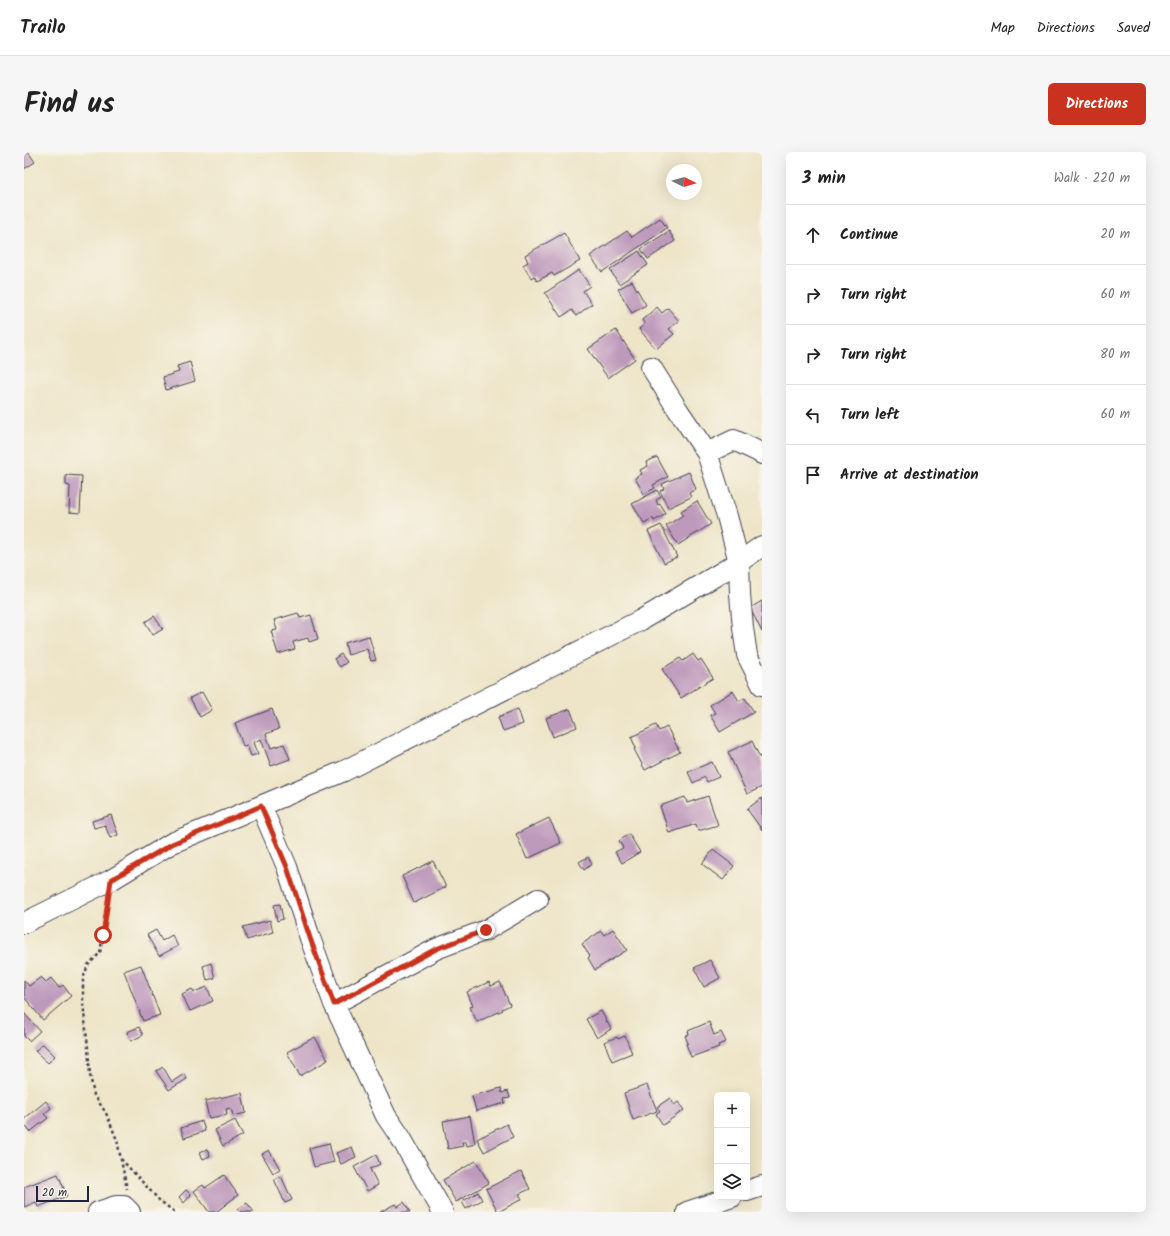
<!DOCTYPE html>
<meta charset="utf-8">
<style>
:root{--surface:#fff;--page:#f6f6f6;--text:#222;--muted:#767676;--line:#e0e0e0;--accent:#c8321e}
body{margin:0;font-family:Kalam,sans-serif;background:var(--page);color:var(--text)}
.controls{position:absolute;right:12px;bottom:12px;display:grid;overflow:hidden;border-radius:6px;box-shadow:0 4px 16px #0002}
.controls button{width:36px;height:36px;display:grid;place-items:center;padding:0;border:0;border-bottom:1px solid var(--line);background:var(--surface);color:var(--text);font:20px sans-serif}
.compass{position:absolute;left:642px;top:12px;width:36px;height:36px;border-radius:50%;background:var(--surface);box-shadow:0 4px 16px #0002;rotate:95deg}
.scale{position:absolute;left:12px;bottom:10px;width:53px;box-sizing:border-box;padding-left:4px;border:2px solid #22223b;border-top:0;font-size:11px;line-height:14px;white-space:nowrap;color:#22223b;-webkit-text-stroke:3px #f7f3e8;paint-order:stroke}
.stop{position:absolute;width:12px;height:12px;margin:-9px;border:3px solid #c8321e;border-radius:50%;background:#fff}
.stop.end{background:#c8321e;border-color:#fff;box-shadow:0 1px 4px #0008}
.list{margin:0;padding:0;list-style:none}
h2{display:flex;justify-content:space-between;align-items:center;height:52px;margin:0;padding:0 16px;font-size:17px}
h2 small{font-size:13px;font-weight:400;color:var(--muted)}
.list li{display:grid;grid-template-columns:26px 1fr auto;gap:12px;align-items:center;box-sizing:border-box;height:60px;padding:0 16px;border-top:1px solid var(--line)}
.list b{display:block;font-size:15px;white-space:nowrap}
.list em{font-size:13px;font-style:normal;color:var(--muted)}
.icon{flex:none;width:22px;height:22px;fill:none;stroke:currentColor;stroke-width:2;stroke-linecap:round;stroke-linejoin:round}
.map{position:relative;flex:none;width:738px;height:1060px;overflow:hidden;border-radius:6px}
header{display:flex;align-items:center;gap:24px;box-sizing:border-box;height:56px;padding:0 20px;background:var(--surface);border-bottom:1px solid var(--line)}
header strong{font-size:19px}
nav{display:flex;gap:22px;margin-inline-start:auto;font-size:14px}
.intro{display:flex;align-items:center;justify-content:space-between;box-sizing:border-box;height:96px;padding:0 24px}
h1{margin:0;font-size:28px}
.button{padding:10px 18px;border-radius:6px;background:var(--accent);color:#fff;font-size:14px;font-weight:700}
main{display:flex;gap:24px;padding:0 24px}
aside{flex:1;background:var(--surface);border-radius:6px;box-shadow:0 4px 16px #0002}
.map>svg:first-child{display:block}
.building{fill:#bd99bc}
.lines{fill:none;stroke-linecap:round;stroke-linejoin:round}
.minor-casing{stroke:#413f50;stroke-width:22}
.path{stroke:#413f50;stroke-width:2.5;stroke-dasharray:3 3;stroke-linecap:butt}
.minor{stroke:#fff;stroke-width:20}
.route{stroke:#c8321e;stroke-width:5}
</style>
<header>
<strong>Trailo</strong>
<nav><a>Map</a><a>Directions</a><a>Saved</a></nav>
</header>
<div class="intro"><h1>Find us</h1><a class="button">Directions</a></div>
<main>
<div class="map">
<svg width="738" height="1060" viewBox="0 0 738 1060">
<rect width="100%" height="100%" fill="#f7f3e8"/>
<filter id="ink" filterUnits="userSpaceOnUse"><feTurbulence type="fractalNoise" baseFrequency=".025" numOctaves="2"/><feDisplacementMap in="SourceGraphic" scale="8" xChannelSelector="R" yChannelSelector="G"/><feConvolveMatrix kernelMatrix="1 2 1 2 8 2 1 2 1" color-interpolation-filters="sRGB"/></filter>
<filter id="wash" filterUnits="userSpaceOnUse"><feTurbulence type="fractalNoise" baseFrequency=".012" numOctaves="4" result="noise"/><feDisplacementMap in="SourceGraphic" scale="16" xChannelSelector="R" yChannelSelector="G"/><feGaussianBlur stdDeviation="0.9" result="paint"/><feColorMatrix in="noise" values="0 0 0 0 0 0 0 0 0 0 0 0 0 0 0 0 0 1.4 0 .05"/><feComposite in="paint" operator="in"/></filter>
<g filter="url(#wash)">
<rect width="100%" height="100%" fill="#eee5c8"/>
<g id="blocks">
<path class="building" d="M 0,0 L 4,0 L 11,10 L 0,17 Z
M 636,66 L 643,76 L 578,120 L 566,104 L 603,79 L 608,85 Z
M 645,79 L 651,89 L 624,107 L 617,97 Z
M 540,81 L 556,109 L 530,124 L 528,121 L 513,129 L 510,124 L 507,126 L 499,113 L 504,110 L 501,103 Z
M 615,99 L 624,113 L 595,132 L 586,118 Z
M 555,118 L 566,134 L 559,139 L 568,152 L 552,164 L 548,158 L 537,165 L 521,141 Z
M 608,129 L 622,153 L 608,161 L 594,137 Z
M 633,155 L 638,161 L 644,156 L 655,169 L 645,177 L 650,182 L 632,197 L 615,177 L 621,172 L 618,168 Z
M 592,178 L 611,207 L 584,226 L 564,197 Z
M 166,210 L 171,229 L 142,238 L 139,225 L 155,220 L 153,214 Z
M 633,305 L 644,325 L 629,333 L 631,336 L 620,342 L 611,326 L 618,322 L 616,318 L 624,314 L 622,310 Z
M 665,320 L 672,337 L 665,341 L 667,345 L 644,356 L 636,339 L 640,337 L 638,332 Z
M 42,323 L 58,324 L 56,361 L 45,360 L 46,334 L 42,333 Z
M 633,338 L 637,345 L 632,348 L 634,353 L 636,352 L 642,362 L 630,369 L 629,366 L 620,371 L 608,352 Z
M 673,349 L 687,372 L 654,393 L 642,374 L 659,363 L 657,359 Z
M 637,373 L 653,405 L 640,411 L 624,379 Z
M 738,449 L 738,480 L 726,456 Z
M 274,461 L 276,466 L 287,463 L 294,487 L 285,490 L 284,486 L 269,490 L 271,497 L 254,502 L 247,479 L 253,478 L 250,468 Z
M 130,464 L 139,477 L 129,483 L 121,470 Z
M 345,484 L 352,508 L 347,509 L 343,497 L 324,503 L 321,491 Z
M 317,502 L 323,510 L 316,515 L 310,507 Z
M 669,502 L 674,509 L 677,507 L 689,526 L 657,546 L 638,517 L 656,506 L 659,509 Z
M 709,539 L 715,549 L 721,546 L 730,560 L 696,580 L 686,563 L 691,561 L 686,553 Z
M 178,540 L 188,558 L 176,565 L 166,546 Z
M 248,557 L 255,577 L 242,582 L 247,596 L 260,592 L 266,607 L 247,614 L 237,587 L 230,590 L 234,602 L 227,604 L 223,593 L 219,594 L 211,571 Z
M 494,557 L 499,572 L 479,579 L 474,565 Z
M 546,557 L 553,575 L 529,585 L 522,566 Z
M 632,573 L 635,579 L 643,575 L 656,600 L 621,618 L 610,597 L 612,596 L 607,585 Z
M 728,589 L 736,606 L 738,605 L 738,635 L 723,642 L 704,600 Z
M 688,610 L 695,625 L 683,630 L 681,625 L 669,631 L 664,620 Z
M 684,644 L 694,673 L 674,679 L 672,672 L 645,681 L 636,654 L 661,645 L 663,651 Z
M 738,646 L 738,678 L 723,657 Z
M 87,663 L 94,683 L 86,686 L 81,673 L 70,676 L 68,669 Z
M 525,666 L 537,691 L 503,707 L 492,682 Z
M 605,682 L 616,700 L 598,711 L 591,700 L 599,696 L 595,689 Z
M 689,698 L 710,714 L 699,728 L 678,712 Z
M 564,705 L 568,712 L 560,718 L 555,710 Z
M 409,709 L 422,735 L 390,751 L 378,724 Z
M 256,752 L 259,767 L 253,769 L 250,753 Z
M 246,768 L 249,780 L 223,788 L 219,775 Z
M 589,777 L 603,798 L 571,818 L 564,806 L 566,804 L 558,792 L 577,779 L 580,783 Z
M 132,778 L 138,789 L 148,783 L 154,794 L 135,804 L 123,783 Z
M 686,808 L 696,826 L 680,835 L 670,816 Z
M 187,811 L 191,826 L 183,828 L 179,814 Z
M 117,813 L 136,863 L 119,869 L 100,819 Z
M 17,825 L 22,830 L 27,826 L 35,836 L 39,833 L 47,844 L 19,868 L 0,845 L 0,828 L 5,834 Z
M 465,830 L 467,834 L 476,830 L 486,853 L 478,857 L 479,858 L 453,870 L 446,855 L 449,854 L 443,840 Z
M 183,835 L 189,849 L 166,859 L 158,842 L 168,837 L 170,840 Z
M 577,859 L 587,877 L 573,886 L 562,867 Z
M 0,861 L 16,879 L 5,889 L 0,884 Z
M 685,870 L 690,883 L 697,880 L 702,890 L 694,893 L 695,895 L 667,905 L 662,892 L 664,891 L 661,884 L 665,882 L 664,879 Z
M 115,875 L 119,883 L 107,889 L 103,880 Z
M 601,884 L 608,901 L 588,909 L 580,890 L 593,885 L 594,887 Z
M 291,885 L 304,908 L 276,924 L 263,900 Z
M 19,892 L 31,904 L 24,911 L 11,899 Z
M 139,915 L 148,930 L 160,922 L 163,927 L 145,938 L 132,919 Z
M 623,933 L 633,959 L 609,968 L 600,941 Z
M 477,936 L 478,941 L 484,939 L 486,946 L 480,947 L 481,951 L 452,959 L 448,944 Z
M 218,941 L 222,961 L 209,964 L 207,956 L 202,957 L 203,963 L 185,966 L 181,949 Z
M 646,946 L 650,953 L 654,950 L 660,958 L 639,973 L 632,962 L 636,959 L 633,955 Z
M 22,949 L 27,956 L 20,962 L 24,966 L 6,980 L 0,972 L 0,967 Z
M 446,964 L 451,992 L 443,994 L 442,990 L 438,990 L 439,994 L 424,997 L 419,969 Z
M 211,968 L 219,983 L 199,994 L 191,978 Z
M 178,969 L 181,979 L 160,986 L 157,976 Z
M 483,972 L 489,985 L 460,1000 L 453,987 Z
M 305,991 L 310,1010 L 290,1015 L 285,996 Z
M 328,995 L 332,1005 L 317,1012 L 312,1001 Z
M 183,997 L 186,1004 L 179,1007 L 176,1000 Z
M 245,998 L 256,1017 L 249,1021 L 238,1002 Z
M 352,1003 L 356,1012 L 346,1017 L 354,1033 L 343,1039 L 330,1015 Z
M 452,1009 L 465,1031 L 432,1050 L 419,1028 Z
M 497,1019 L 506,1037 L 495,1042 L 498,1047 L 474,1060 L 462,1037 Z
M 34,1022 L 43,1044 L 14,1055 L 12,1050 L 0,1055 L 0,1035 Z
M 200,1023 L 214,1043 L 192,1060 L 185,1060 L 170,1039 L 179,1033 L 181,1036 Z
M 257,1024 L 268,1048 L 261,1051 L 250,1027 Z
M 162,1038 L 167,1043 L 160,1051 L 155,1045 Z
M 454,1040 L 458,1048 L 442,1057 L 438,1050 Z
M 380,1050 L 386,1060 L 356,1060 L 371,1052 L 373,1055 Z
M 223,1051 L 230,1060 L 217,1060 L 214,1057 Z"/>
</g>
</g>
<g filter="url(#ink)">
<use href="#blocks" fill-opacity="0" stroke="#413f50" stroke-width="1"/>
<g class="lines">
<defs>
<path id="minor" d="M 627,215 L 654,258 L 683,301 L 703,364 L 715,410 L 716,442 L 719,476 L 723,503 L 738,533
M 683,301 L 710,288 L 733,299 L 738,302
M 237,654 L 263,715 L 286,786 L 310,852 L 362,964 L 377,986 L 419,1060
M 0,771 L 87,728 L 148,691 L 320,619 L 617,468 L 715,410 L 738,394
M 310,852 L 412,797 L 462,778 L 514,747
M 723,1039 L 738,1034
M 74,1060 L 92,1054 L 100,1054 L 106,1060
M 663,1060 L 708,1045"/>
</defs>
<use href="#minor" class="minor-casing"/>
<path class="path" d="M 84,750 L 76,801 L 64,813 L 59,827 L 59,851 L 64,896 L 66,923 L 70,943 L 82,961 L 93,988 L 103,1037
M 97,1007 L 136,1049 L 151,1060"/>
<use href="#minor" class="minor"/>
</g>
</g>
<g class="lines" filter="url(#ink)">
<path class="route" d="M 79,783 L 87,728 L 148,692 L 237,654 L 263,715 L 286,786 L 310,852 L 412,797 L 462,778"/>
</g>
</svg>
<div class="controls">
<button>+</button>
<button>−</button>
<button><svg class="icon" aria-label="layers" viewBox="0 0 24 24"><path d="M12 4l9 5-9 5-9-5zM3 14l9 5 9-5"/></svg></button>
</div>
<svg class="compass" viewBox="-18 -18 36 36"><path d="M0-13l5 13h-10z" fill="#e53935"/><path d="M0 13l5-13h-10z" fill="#767676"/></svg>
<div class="scale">20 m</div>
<div class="stop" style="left:79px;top:783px"></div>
<div class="stop end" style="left:462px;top:778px"></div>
</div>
<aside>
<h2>3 min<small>Walk · 220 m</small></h2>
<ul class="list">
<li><svg class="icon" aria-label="ahead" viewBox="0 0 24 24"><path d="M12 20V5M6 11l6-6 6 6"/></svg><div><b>Continue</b></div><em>20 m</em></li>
<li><svg class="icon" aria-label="right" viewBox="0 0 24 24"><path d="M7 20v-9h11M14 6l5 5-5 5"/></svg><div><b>Turn right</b></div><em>60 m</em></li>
<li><svg class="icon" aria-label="right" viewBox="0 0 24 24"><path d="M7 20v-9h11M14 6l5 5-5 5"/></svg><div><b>Turn right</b></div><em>80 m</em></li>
<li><svg class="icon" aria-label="left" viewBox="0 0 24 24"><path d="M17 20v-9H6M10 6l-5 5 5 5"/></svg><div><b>Turn left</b></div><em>60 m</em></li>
<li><svg class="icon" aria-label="arrive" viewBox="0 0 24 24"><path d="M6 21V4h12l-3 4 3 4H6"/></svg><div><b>Arrive at destination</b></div></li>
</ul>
</aside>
</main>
